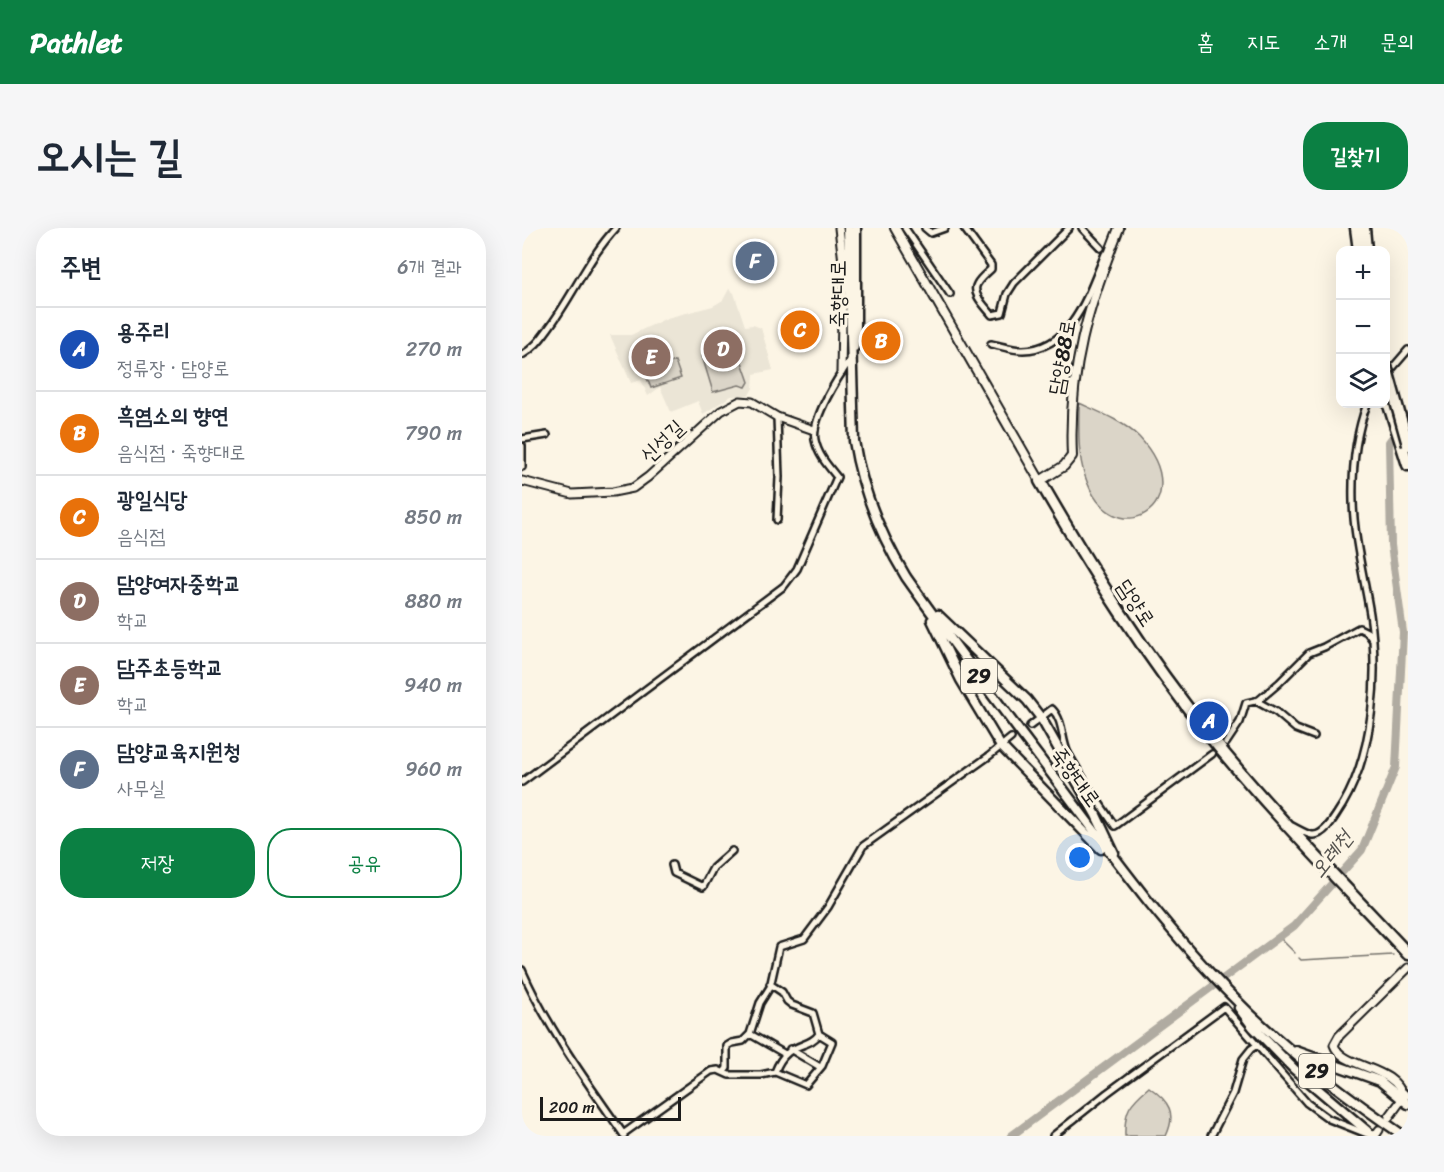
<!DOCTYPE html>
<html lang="ko">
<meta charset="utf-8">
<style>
:root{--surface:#fff;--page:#f6f6f7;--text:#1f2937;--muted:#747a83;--line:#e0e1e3;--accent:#0b8043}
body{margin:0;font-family:Sriracha,"Poor Story",sans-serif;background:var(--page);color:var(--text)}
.controls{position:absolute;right:18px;top:18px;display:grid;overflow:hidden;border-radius:12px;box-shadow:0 6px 24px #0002}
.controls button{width:54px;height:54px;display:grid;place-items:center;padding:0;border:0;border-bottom:2px solid var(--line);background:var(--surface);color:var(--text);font:30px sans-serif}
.scale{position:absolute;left:18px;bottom:15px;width:141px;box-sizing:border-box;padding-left:6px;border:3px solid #1c1c1c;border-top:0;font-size:16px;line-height:21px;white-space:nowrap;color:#1c1c1c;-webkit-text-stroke:4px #fcf5e5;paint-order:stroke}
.you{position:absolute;left:558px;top:630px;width:21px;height:21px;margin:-15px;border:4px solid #fff;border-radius:50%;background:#1a73e8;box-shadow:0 0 0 9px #1a73e833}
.badge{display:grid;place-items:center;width:39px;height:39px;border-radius:50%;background:var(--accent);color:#fff;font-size:20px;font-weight:700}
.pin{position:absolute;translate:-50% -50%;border:3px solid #fff;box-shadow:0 2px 6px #0006}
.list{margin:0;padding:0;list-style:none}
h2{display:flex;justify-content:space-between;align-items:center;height:78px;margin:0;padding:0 24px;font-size:26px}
h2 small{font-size:20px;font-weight:400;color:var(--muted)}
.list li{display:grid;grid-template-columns:39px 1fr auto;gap:18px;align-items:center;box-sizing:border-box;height:84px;padding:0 24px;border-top:2px solid var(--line)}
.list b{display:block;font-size:22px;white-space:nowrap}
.list p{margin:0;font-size:20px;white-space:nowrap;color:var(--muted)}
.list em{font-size:20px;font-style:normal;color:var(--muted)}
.actions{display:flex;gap:12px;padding:18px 24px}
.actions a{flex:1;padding:14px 0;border:2px solid var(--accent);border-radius:24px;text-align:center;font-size:21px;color:var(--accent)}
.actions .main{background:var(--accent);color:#fff}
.icon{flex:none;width:33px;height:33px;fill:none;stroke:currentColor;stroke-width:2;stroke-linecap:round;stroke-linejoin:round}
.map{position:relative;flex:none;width:886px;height:908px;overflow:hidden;border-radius:24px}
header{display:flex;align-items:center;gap:36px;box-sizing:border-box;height:84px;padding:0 30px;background:var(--accent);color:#fff}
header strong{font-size:28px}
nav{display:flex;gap:33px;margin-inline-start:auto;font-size:21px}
.intro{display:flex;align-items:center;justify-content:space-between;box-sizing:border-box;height:144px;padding:0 36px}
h1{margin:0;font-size:42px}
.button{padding:15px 27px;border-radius:24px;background:var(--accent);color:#fff;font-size:21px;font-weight:700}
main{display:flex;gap:36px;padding:0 36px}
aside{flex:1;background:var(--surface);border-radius:24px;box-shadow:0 6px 24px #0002}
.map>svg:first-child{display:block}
.built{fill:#ebe5d6}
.green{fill:#dbd5c8;stroke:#7c7872;stroke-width:1.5}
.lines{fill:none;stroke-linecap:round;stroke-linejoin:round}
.stream{stroke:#75726c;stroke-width:1.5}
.river{stroke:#b0aba1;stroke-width:8}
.minor-casing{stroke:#1c1c1c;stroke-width:10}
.tertiary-casing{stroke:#1c1c1c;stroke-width:11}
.secondary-casing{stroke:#1c1c1c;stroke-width:12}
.primary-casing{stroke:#1c1c1c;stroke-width:13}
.motorway-casing{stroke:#1c1c1c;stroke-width:15}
.minor{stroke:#fcf5e5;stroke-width:5}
.tertiary{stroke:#fcf5e5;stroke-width:7}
.secondary{stroke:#fcf5e5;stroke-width:8}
.primary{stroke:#fcf5e5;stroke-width:8}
.motorway{stroke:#fcf5e5;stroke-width:10}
.motorway-bridge-casing{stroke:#1c1c1c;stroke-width:15;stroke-linecap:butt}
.motorway-bridge{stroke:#fcf5e5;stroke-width:10}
.labels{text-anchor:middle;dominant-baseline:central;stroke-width:6;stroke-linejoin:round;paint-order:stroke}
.shield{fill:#fcf5e5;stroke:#5f5d58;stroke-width:1.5}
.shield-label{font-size:20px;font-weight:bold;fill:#1c1c1c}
.street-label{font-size:21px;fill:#1c1c1c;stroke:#fcf5e5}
.water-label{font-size:22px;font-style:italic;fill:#575551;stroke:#fcf5e5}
</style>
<header>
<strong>Pathlet</strong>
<nav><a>홈</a><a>지도</a><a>소개</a><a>문의</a></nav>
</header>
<div class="intro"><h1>오시는 길</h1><a class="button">길찾기</a></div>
<main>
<aside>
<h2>주변<small>6개 결과</small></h2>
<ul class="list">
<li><span class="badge" style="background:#1a4fb4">A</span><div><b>용주리</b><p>정류장 · 담양로</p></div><em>270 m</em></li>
<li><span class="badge" style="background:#e8710a">B</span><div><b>흑염소의 향연</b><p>음식점 · 죽향대로</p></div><em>790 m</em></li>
<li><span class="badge" style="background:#e8710a">C</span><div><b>광일식당</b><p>음식점</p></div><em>850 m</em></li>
<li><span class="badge" style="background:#8d6e63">D</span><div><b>담양여자중학교</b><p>학교</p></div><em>880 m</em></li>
<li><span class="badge" style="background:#8d6e63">E</span><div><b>담주초등학교</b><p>학교</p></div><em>940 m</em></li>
<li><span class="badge" style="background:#5c6f8a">F</span><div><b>담양교육지원청</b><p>사무실</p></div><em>960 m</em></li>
</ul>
<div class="actions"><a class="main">저장</a><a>공유</a></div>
</aside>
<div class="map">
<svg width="886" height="908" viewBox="0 0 886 908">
<rect width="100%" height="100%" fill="#fcf5e5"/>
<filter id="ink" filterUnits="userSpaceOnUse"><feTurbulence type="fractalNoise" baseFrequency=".0167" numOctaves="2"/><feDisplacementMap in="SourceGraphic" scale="12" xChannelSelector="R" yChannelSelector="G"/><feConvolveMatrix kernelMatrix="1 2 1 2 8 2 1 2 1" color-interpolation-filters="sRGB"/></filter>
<g filter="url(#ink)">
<path class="built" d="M 207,61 L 212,65 L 223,98 L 231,97 L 239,100 L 251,142 L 232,146 L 231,160 L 227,167 L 209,168 L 181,186 L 176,173 L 149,184 L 138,159 L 126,168 L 119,152 L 109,155 L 88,107 L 109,107 L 145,90 L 191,78 L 201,72 Z"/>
<path class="green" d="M 214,117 L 227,154 L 224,159 L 217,157 L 191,164 L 180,128 Z
M 153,133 L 159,150 L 129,160 L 123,145 Z
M 557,175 C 577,184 601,193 617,209 C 680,277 590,331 563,248 C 555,225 557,199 557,175 Z
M 627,859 C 647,873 655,885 644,908 L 603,908 C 602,882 608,875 627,859 Z"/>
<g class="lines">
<path class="stream" d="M 757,709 L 773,725
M 777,730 L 779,732 L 871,727"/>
<path class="river" d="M 489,908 L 772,698 L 840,622 L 874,539 L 881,404 L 869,317 L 867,214 L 886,189"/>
<defs>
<path id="minor" d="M 383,0 L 428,66
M 403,0 L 409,5 L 423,0
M 442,0 L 469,37 L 469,41 C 465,45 458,50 455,56 C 449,66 464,79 470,87 L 480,85 L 485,66 L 492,55 L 547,0
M 560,0 L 579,20
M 469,116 C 479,118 490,122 501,122 C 551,121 567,64 583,26
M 0,127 C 12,120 18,112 26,101 C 51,68 66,30 94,0
M 867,144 L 886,122
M 0,211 L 25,207
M 0,218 L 0,239
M 255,292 L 257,249 L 255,189
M 734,473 L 754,484 L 774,501 L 792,508
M 508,498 L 530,481 C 542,493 539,511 546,525 C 560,550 577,575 593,598 L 690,526
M 704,515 L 718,494 L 724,475 L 737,472 L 757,455 L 787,425 L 802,419 L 837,400 L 845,404 L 850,411
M 0,554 L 262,358 L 275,341 L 315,249 C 306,238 296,227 293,212 C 289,191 316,149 329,131
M 770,598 C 776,601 784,606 790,607 C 803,609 815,585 821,576 C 852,523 857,446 848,386 C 842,349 832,311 831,274 C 830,239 833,208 845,176
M 150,637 L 152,645 L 181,659 L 191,640 L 210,623
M 0,742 C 26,801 65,854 102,907
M 228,806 L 263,826
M 268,821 L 298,839
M 202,844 L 205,840 L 205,818 L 210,815 L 221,813 L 228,806 L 238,775 L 248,759 L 257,719 L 282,711 L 306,679 L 341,618 L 467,528 L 489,510
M 253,844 C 265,812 286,822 297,806
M 878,861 L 886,868
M 101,906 L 189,843 L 196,842 L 207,847 L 239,847 L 253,844 L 284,857 L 300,838 L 310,814 L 297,806 L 291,785 L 270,777 L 265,773 L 260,764 L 248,756
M 531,908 L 585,865 L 702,779 L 785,875 L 807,891 L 845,906
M 689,908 L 711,865 L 721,831 L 729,821 L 735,817"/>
<path id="tertiary" d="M 317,0 L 321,34 L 319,144
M 0,253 L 50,266 L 91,264 L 111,260 L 126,249 L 199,183 L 218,173 L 230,174 L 255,189 L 292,202
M 867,889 L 881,870 C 875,837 820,841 812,817 L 817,808 L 886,740
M 853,908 L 857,902"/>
<path id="secondary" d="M 373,0 L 518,253 L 542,238 L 550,228 C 546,142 566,79 597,0"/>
<path id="primary" d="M 326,0 L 332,213 C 340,263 358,306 384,349 C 434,420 486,488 538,557 C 593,631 647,705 713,771 C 764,823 822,867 882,908
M 332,119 L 334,108 L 334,0
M 416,387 L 505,472 L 519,490 L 574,587 L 592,625
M 410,392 L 439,452 L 478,517 L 579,621
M 717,780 L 731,799 L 772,841 L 851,908
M 774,823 L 858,853 L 886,876"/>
<path id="motorway" d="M 834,0 L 837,22
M 842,0 L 844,22
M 864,168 L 886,237
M 518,253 C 570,343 622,426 687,507 C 749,584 819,654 886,726"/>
</defs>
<use href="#minor" class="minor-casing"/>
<use href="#tertiary" class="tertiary-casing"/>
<use href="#secondary" class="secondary-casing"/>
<use href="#primary" class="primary-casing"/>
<use href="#motorway" class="motorway-casing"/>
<use href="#minor" class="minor"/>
<use href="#tertiary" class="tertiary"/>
<use href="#secondary" class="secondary"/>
<use href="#primary" class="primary"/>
<use href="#motorway" class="motorway"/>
<defs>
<path id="motorway-bridge" d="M 864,138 L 886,217"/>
</defs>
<use href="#motorway-bridge" class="motorway-bridge-casing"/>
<use href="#motorway-bridge" class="motorway-bridge"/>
</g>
</g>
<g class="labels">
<g class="shield">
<rect x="439" y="431" width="36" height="34" rx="4.5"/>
<rect x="777" y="826" width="36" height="34" rx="4.5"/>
</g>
<g class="shield-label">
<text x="457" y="448">29</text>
<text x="795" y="843">29</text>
</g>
<g class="street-label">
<text transform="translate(316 66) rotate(-90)">죽향대로</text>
<text transform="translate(540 129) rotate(-80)">담양88로</text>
<text transform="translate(140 213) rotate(-43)">신성길</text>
<text transform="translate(614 375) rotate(57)">담양로</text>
<text transform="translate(554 549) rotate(54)">죽향대로</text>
</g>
<g class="water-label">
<text transform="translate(809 626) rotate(-52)">오례천</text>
</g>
</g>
</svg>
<div class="controls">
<button>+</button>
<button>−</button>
<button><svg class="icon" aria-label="layers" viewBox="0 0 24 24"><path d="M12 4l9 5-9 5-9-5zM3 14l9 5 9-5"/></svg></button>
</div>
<div class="scale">200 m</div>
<div class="you"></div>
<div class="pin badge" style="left:687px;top:493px;background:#1a4fb4">A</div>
<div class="pin badge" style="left:359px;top:113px;background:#e8710a">B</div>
<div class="pin badge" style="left:278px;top:102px;background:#e8710a">C</div>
<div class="pin badge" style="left:201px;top:121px;background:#8d6e63">D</div>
<div class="pin badge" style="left:129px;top:129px;background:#8d6e63">E</div>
<div class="pin badge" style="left:233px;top:33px;background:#5c6f8a">F</div>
</div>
</main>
